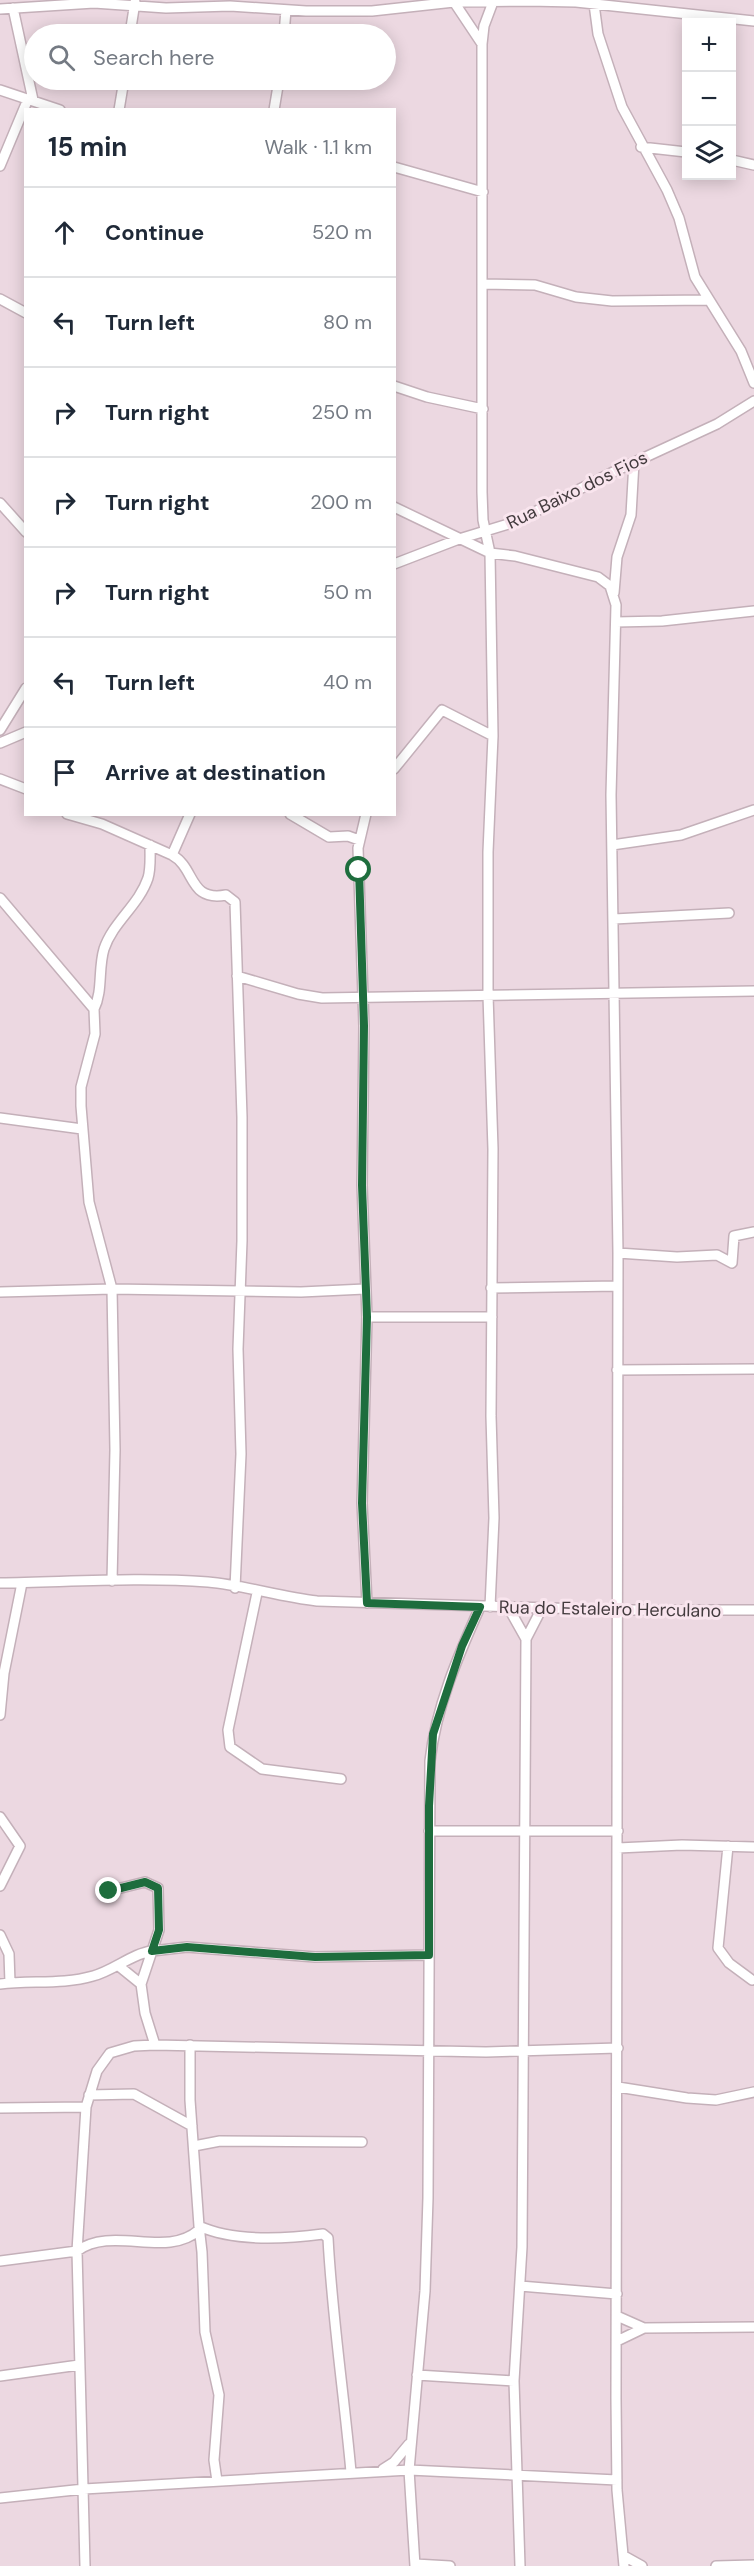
<!DOCTYPE html>
<meta charset="utf-8">
<style>
:root{--surface:#fff;--page:#f6f6f7;--text:#1f2937;--muted:#747a83;--line:#e0e1e3}
body{margin:0;font-family:"DM Sans",sans-serif;background:var(--page);color:var(--text)}
.controls{position:absolute;right:18px;top:18px;display:grid;overflow:hidden;border-radius:0px;box-shadow:0 3px 15px #0003}
.controls button{width:54px;height:54px;display:grid;place-items:center;padding:0;border:0;border-bottom:2px solid var(--line);background:var(--surface);color:var(--text);font:30px sans-serif}
.stop{position:absolute;width:18px;height:18px;margin:-14px;border:4px solid #1e6d3d;border-radius:50%;background:#fff}
.stop.end{background:#1e6d3d;border-color:#fff;box-shadow:0 2px 6px #0008}
.list{margin:0;padding:0;list-style:none}
h2{display:flex;justify-content:space-between;align-items:center;height:78px;margin:0;padding:0 24px;font-size:26px}
h2 small{font-size:20px;font-weight:400;color:var(--muted)}
.list li{display:grid;grid-template-columns:39px 1fr auto;gap:18px;align-items:center;box-sizing:border-box;height:90px;padding:0 24px;border-top:2px solid var(--line)}
.list b{display:block;font-size:22px;white-space:nowrap}
.list em{font-size:20px;font-style:normal;color:var(--muted)}
.icon{flex:none;width:33px;height:33px;fill:none;stroke:currentColor;stroke-width:2;stroke-linecap:round;stroke-linejoin:round}
.map{position:relative;flex:none;width:754px;height:2566px;overflow:hidden}
.search{position:absolute;background:var(--surface);box-shadow:0 3px 15px #0003;left:24px;top:24px;width:372px;height:66px;display:flex;align-items:center;gap:15px;box-sizing:border-box;padding:0 21px;border-radius:33px;color:var(--muted);font-size:22px}
.panel{position:absolute;background:var(--surface);box-shadow:0 3px 15px #0003;left:24px;top:108px;width:372px;height:708px;border-radius:0px}
.map>svg:first-child{display:block}
.lines{fill:none;stroke-linecap:round;stroke-linejoin:round}
.street-casing{stroke:#c4b0b9;stroke-width:12}
.street{stroke:#fff;stroke-width:9}
.route{stroke:#1e6d3d;stroke-width:8}
.labels{text-anchor:middle;dominant-baseline:central;stroke-width:6;stroke-linejoin:round;paint-order:stroke}
.street-label{font-size:18px;fill:#433b3e;stroke:#f9e5ee}
</style>
<div class="map">
<svg width="754" height="2566" viewBox="0 0 754 2566">
<rect width="100%" height="100%" fill="#ecd8e1"/>
<g class="lines">
<defs>
<path id="street" d="M 454,2 L 482,44
M 594,4 L 598,34 L 622,107 L 667,190 L 679,218 L 695,277 L 741,351 L 754,383
M 13,8 L 33,100
M 0,9 L 94,3 L 166,8 L 230,6 L 306,11 L 372,11 L 454,2 L 528,1 L 576,2 L 754,21
M 130,34 L 135,2
M 284,34 L 286,10
M 0,90 L 60,110
M 119,110 L 124,80
M 274,110 L 279,80
M 641,147 L 686,152
M 732,160 L 754,165
M 0,166 L 28,99
M 394,167 L 483,192
M 482,284 L 535,285 L 576,297 L 612,301 L 709,300
M 0,299 L 26,313
M 394,386 L 427,397 L 483,409
M 0,503 L 26,532
M 394,507 L 490,553 L 515,556 L 598,577 L 610,586 L 616,605 L 611,795 L 618,1253 L 616,2399 L 617,2490 L 624,2566
M 394,564 L 459,539 L 515,522 L 611,473 L 717,424 L 754,401
M 614,593 L 617,557 L 631,515 L 634,462
M 616,622 L 662,621 L 754,611
M 0,730 L 26,688
M 0,743 L 26,732
M 394,769 L 442,710 L 493,736
M 0,779 L 26,789
M 67,814 L 102,824 L 172,855 C 196,868 188,902 226,895 L 235,902 L 242,1117 L 242,1241 L 238,1349 L 241,1454 L 235,1588
M 290,814 L 329,837 L 348,836 L 359,840
M 366,814 L 358,848 L 364,1026 L 362,1185 L 367,1317 L 362,1503 L 367,1603
M 612,845 L 681,835 L 754,810
M 172,855 L 190,814
M 0,898 L 94,1009 L 95,1034 L 81,1087 L 81,1106 L 89,1202 L 112,1289 L 115,1450 L 112,1581
M 614,919 L 729,913
M 237,976 L 298,994 L 322,998 L 754,991
M 94,1009 C 103,991 98,969 104,949 C 113,922 139,905 148,878 C 151,868 150,856 150,845
M 0,1118 L 82,1129
M 618,1253 L 677,1257 L 717,1255 L 732,1263 L 734,1236 L 754,1232
M 491,1288 L 618,1286
M 0,1292 L 112,1289 L 301,1292 L 365,1289
M 367,1317 L 492,1317
M 617,1370 L 754,1369
M 0,1583 C 69,1582 139,1577 208,1582 C 244,1585 280,1597 317,1601 L 618,1610 L 754,1610
M 257,1593 L 228,1730 L 230,1747 L 262,1769 L 341,1779
M 480,1607 C 458,1656 436,1707 430,1761 L 428,2198 L 425,2291 L 409,2470 L 617,2480
M 490,1607 L 494,1518 L 491,1416 L 493,1149 L 488,995 L 488,852 L 493,736 L 490,553 L 483,520 L 482,492 L 482,44 L 484,26 L 493,2
M 508,1607 L 526,1639
M 0,1715 L 4,1673 L 22,1583
M 0,1817 L 20,1846 L 0,1886
M 429,1831 L 618,1831
M 728,1846 L 718,1948 L 729,1963 L 752,1980
M 618,1848 L 682,1845 L 754,1847
M 109,1891 L 145,1882 L 158,1888 L 159,1930 L 152,1951
M 0,1935 L 9,1954 L 10,1983
M 152,1951 L 187,1947 L 315,1957 L 429,1955
M 0,1984 C 31,1980 62,1985 93,1976 C 113,1971 133,1953 152,1951 L 141,1984
M 155,2045 L 486,2052 L 618,2048
M 190,2045 L 190,2100 L 199,2226 C 234,2242 285,2239 323,2234 L 328,2238 C 332,2316 344,2394 351,2472
M 618,2087 L 687,2098 L 716,2100 L 754,2092
M 89,2095 L 134,2094 L 192,2126
M 0,2108 L 86,2107
M 194,2146 L 220,2141 L 362,2142
M 199,2226 L 202,2252 L 205,2332 L 219,2395 L 214,2460 L 217,2481
M 0,2261 L 77,2251 C 113,2225 166,2259 199,2230
M 520,2286 L 617,2294
M 617,2316 L 644,2328 L 754,2327
M 617,2341 L 644,2328
M 417,2375 L 514,2381 L 522,2247 L 526,1639 L 542,1608
M 0,2376 L 79,2365
M 514,2381 L 520,2566
M 383,2469 L 394,2462 L 409,2444
M 0,2498 L 84,2489 L 409,2470 L 415,2566
M 624,2556 L 642,2566
M 415,2564 L 450,2566
M 85,2566 L 77,2251 L 86,2107 L 97,2071 L 110,2053 L 134,2046 L 155,2045 L 145,2013 L 141,1984 L 120,1967
M 716,2566 L 754,2565"/>
</defs>
<use href="#street" class="street-casing"/>
<use href="#street" class="street"/>
</g>
<g class="lines">
<path class="route" d="M 109,1891 L 145,1882 L 158,1888 L 159,1930 L 152,1951 L 187,1947 L 315,1957 L 429,1955 L 429,1806 L 433,1734 L 462,1646 L 480,1607 L 367,1603 L 362,1503 L 367,1317 L 362,1185 L 364,1026 L 359,870"/>
</g>
<g class="labels">
<g class="street-label">
<text transform="translate(577 490) rotate(-26)">Rua Baixo dos Fios</text>
<text transform="translate(610 1609) rotate(1)">Rua do Estaleiro Herculano</text>
</g>
</g>
</svg>
<div class="controls">
<button>+</button>
<button>−</button>
<button><svg class="icon" aria-label="layers" viewBox="0 0 24 24"><path d="M12 4l9 5-9 5-9-5zM3 14l9 5 9-5"/></svg></button>
</div>
<div class="stop" style="left:359px;top:870px"></div>
<div class="stop end" style="left:109px;top:1891px"></div>
<div class="search"><svg class="icon" aria-label="search" viewBox="0 0 24 24"><circle cx="10" cy="10" r="6"/><path d="M15 15l6 6"/></svg>Search here</div>
<section class="panel">
<h2>15 min<small>Walk · 1.1 km</small></h2>
<ul class="list">
<li><svg class="icon" aria-label="ahead" viewBox="0 0 24 24"><path d="M12 20V5M6 11l6-6 6 6"/></svg><div><b>Continue</b></div><em>520 m</em></li>
<li><svg class="icon" aria-label="left" viewBox="0 0 24 24"><path d="M17 20v-9H6M10 6l-5 5 5 5"/></svg><div><b>Turn left</b></div><em>80 m</em></li>
<li><svg class="icon" aria-label="right" viewBox="0 0 24 24"><path d="M7 20v-9h11M14 6l5 5-5 5"/></svg><div><b>Turn right</b></div><em>250 m</em></li>
<li><svg class="icon" aria-label="right" viewBox="0 0 24 24"><path d="M7 20v-9h11M14 6l5 5-5 5"/></svg><div><b>Turn right</b></div><em>200 m</em></li>
<li><svg class="icon" aria-label="right" viewBox="0 0 24 24"><path d="M7 20v-9h11M14 6l5 5-5 5"/></svg><div><b>Turn right</b></div><em>50 m</em></li>
<li><svg class="icon" aria-label="left" viewBox="0 0 24 24"><path d="M17 20v-9H6M10 6l-5 5 5 5"/></svg><div><b>Turn left</b></div><em>40 m</em></li>
<li><svg class="icon" aria-label="arrive" viewBox="0 0 24 24"><path d="M6 21V4h12l-3 4 3 4H6"/></svg><div><b>Arrive at destination</b></div></li>
</ul>
</section>
</div>
